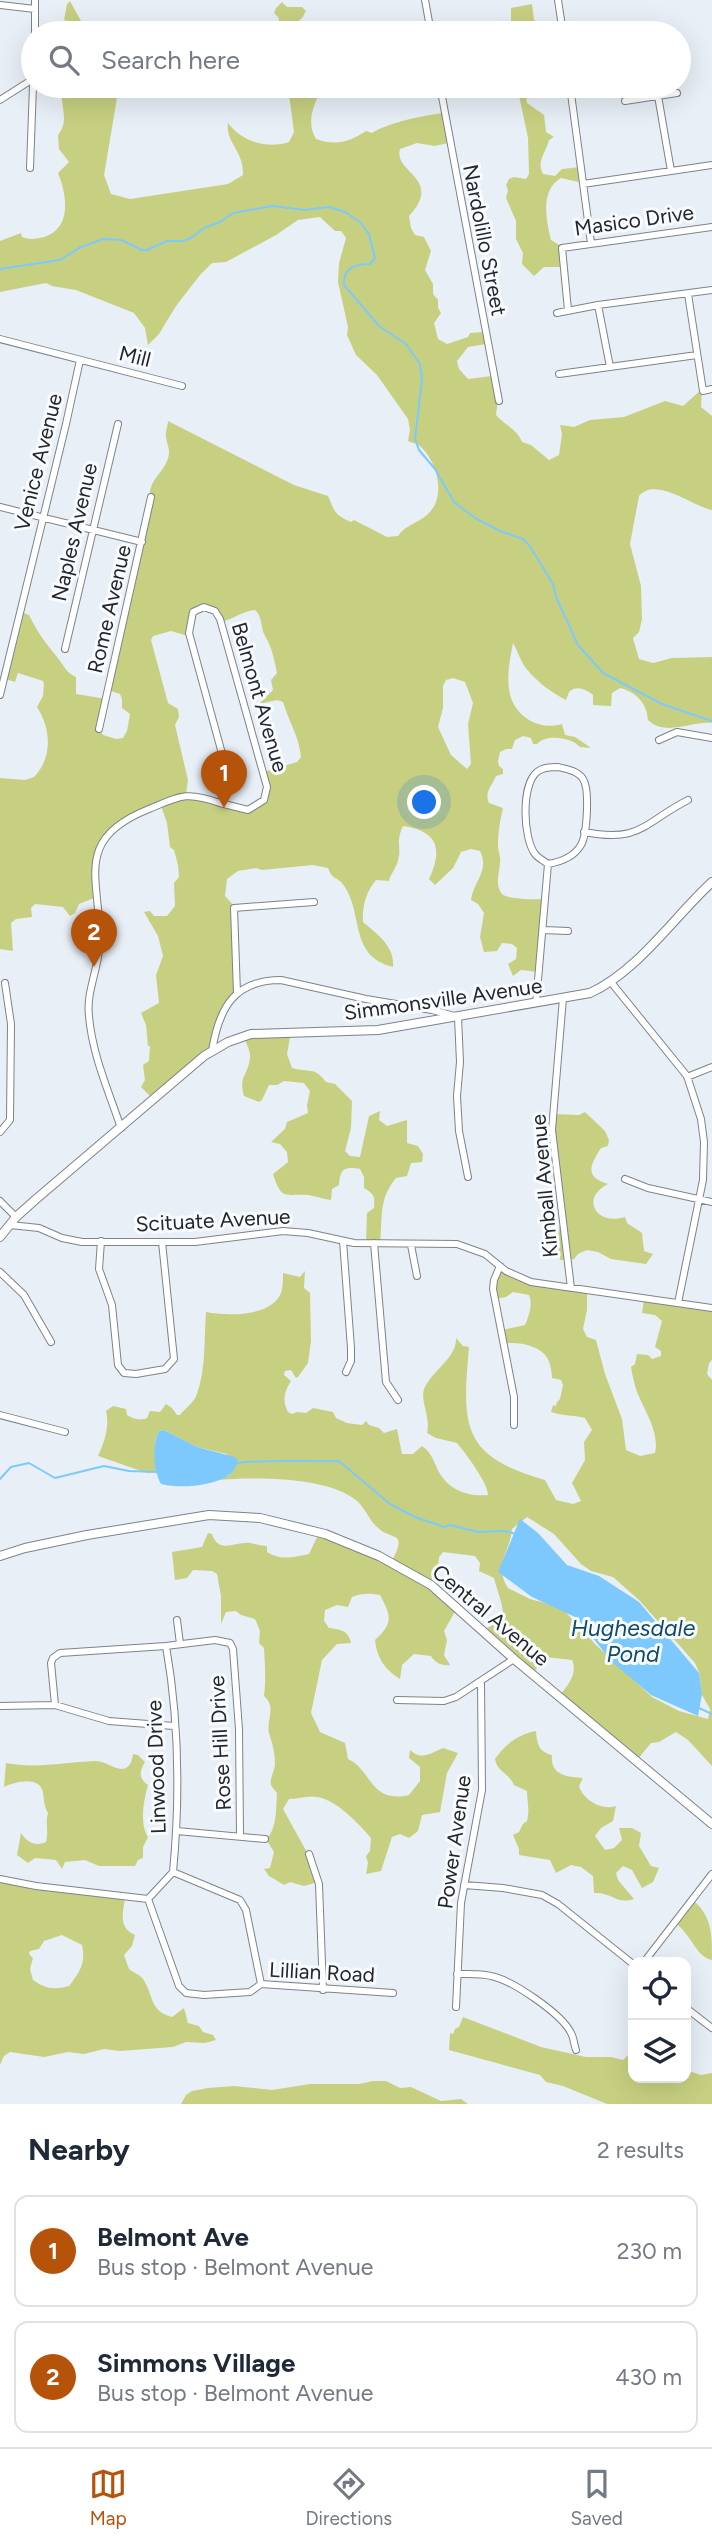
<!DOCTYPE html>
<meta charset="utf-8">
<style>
:root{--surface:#fff;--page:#f2f2f3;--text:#1f2937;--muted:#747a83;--line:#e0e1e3;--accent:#b45309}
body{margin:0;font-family:Figtree,sans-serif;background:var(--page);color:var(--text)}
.controls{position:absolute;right:21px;bottom:21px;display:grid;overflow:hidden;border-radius:14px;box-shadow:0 7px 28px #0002}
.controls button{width:63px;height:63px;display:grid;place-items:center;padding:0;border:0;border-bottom:2px solid var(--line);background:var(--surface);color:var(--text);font:35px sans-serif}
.you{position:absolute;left:425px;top:803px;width:24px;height:24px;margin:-18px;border:5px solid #fff;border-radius:50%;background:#1a73e8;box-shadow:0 0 0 10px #1a73e833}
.badge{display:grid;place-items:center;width:46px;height:46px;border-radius:50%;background:var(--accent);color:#fff;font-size:23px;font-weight:700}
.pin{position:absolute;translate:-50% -58px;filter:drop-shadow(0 2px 4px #0008)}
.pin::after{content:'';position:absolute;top:37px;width:24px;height:21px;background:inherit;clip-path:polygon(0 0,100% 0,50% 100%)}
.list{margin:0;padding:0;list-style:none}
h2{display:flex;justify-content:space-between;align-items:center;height:91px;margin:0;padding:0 28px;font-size:30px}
h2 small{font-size:23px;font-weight:400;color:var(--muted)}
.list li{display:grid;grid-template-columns:46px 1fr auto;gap:21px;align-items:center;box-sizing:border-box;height:112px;margin:0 14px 14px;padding:0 14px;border:2px solid var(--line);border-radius:14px}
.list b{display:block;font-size:26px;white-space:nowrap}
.list p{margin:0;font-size:23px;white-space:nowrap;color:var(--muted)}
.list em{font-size:23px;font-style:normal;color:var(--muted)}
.icon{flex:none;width:38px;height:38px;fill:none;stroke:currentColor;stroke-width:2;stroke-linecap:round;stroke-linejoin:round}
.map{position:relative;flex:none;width:712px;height:2104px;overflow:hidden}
.search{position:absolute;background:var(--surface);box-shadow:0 7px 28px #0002;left:21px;right:21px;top:21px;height:77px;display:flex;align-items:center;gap:18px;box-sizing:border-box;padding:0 24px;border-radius:38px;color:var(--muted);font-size:26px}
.sheet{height:343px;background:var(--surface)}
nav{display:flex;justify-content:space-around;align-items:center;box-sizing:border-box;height:98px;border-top:2px solid var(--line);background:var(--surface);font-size:19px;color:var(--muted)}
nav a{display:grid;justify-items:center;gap:4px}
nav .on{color:var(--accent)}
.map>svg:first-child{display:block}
.green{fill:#c7d081;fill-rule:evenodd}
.water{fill:#7dc9fd}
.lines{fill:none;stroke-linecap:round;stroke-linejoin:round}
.stream{stroke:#7dc9fd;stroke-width:2}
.minor-casing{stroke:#7d838a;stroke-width:8}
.tertiary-casing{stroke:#7d838a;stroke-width:10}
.minor{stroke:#fff;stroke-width:6}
.tertiary{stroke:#fff;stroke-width:8}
.labels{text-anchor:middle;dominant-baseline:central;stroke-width:6;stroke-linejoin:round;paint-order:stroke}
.street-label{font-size:21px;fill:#24272a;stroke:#f9fcff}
.water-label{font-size:23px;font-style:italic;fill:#0f4a6c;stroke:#f9fcff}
</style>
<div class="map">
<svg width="712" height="2104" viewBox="0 0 712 2104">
<rect width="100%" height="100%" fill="#e8eff7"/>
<path class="green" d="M 70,1 L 87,32 L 89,33 L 79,33 L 70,22 L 64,20 L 67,4 Z
M 282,2 L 287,7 L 302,7 L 306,11 L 302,18 L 289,29 L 290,33 L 283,33 L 278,17 L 274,13 L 276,8 Z
M 532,4 L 534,20 L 547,25 L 561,22 L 563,33 L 507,33 L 511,27 L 511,8 Z
M 72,86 L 119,86 L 104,175 L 111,194 L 130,199 L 228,184 L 243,175 C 244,151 225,142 228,123 C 242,142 268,149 289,142 L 294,132 L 288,86 L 322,86 C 315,105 305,120 316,139 C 335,146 350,142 366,131 L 372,133 C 390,122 422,116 443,113 L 448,143 L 435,146 L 417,143 L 400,149 C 393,173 444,178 409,216 L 411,228 L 415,235 L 424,237 L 431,251 L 425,270 L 433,284 L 433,294 L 438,300 L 438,308 L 441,313 L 434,323 L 438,339 L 447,344 L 468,337 L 470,333 L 484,332 L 486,344 L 468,347 L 457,361 L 459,369 L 468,379 L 492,376 L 498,399 L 496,415 C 506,426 517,429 522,442 L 531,445 L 549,460 L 559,455 L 562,434 L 560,425 L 574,427 L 590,420 L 624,417 L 665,401 L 683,406 L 702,389 L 701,407 L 712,416 L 712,510 C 692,506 656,476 639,496 L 630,544 L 641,586 L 642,619 L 639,632 L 633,638 L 639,659 L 653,663 L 672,658 L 712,657 L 712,723 C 691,721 666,737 648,720 C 647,703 636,692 620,688 L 612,693 L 611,706 L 593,705 L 593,695 C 586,689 576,685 569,692 L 566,700 C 550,692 533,679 523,664 C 519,657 517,649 513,643 C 510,659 506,678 510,694 C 515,717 540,731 562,724 L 565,735 L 575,737 L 591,748 L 580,747 C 571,737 546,734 537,744 L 533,744 L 531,738 L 523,736 L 515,740 L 512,749 L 506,749 L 500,752 L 498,761 L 499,766 L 503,769 L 503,774 L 496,776 C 492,786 484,792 489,803 L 503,808 C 500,821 498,832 498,846 C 498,851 501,856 500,862 C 500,872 494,884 502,894 C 506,899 535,900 544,899 L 539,972 L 521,970 L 513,976 L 508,964 L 516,959 L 517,948 L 512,944 L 502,943 L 497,951 L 484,952 L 480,937 L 484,913 L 478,904 L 471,900 C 473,882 490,871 480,851 L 471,849 L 461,852 L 453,868 L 435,885 L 429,879 C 443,849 438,831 403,826 C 395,843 402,847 398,860 C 397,867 391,873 389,881 L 376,880 C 366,892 362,906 363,922 C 377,934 395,946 393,967 C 347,955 365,912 342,883 C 336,876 333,881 328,868 L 313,865 L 262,870 L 256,868 L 238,871 L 227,879 L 225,896 L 235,907 L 236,993 L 229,1002 L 212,1051 L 154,1100 L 141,1087 L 145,1080 L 143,1065 L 149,1061 L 150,1046 L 148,1046 L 146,1025 L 141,1013 L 159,1003 L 156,975 L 163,956 L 158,936 L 144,912 L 150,911 L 154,916 L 167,916 L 175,906 L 174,883 L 179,877 L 178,865 L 174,850 L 170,847 L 167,823 L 161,806 L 118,824 L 99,851 L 94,898 L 79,904 L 75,913 L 70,916 L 63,907 L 35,904 L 31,908 L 32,917 L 16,919 L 11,923 L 13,951 L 0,949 L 0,778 L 25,780 L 34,777 C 53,757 51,729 37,707 L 43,696 L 44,684 L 43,681 L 18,673 L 15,682 L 3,678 L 19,611 L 29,615 C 38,633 44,641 57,657 C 63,664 66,673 76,677 L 76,694 L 106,699 L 99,729 L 103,735 L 116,739 L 123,738 L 127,731 L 130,714 L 122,708 L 122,699 L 120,694 L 108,690 L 150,496 C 149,479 164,473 168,458 C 171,450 167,445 166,437 C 165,433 168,425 168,421 L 294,485 L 328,496 C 335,511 333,514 351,522 L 354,520 L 387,537 L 398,536 C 406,524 419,523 428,514 C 446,497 438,464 422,448 C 419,444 413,443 408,441 L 410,430 L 408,419 L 377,375 L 356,355 L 347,335 L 348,327 L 338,282 L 339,263 L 346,238 L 341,231 L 335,231 L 320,217 L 298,220 L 276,235 L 226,262 L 212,263 L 200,275 L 176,306 L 159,334 L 148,345 L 145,328 L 134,313 L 76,290 L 52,286 L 46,283 L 0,292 L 0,241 L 21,233 L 22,237 C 30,240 36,239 44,237 C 72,228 67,195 58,173 L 69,162 L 59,149 L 58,135 C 70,120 60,107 62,91 L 69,90 ZM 197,609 L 214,611 L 221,622 C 234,619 242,611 255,610 C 263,617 260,627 265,636 C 272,647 274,659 277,673 L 271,680 L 273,690 L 259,704 L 277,700 L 283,702 C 289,722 299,736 301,757 L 297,762 L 263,772 L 266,797 L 246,811 L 186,795 L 188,780 L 175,725 L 179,717 L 178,709 L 168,703 L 151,640 L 153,636 L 171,631 L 188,636 ZM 453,678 L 465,682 L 473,703 L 468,724 L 471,764 L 467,769 L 451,755 L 438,727 L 443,708 L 443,686 L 446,680 Z
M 517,86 L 525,86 L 527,103 L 544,115 L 546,132 L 554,137 L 549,140 C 546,153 536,161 543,174 L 555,176 L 562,169 L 581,167 L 583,183 L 561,178 C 540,190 546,220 551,240 L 561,246 L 562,267 L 544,267 L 534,276 L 522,264 L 523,253 L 516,239 L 516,221 L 506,198 L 508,190 L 506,185 L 509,179 L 514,177 L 526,179 L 529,174 L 528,138 Z
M 291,1032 L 287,1054 L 292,1068 C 309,1073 314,1066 326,1082 L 335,1084 L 352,1101 L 351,1128 L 345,1151 L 350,1156 L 360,1157 L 369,1116 L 380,1111 L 379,1120 L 387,1126 L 407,1120 L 407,1143 L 418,1146 L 423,1154 L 422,1162 L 411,1163 L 407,1176 L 396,1178 C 378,1200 383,1217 380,1244 L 366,1243 L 367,1213 L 374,1208 C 375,1196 374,1194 364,1188 L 364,1177 L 360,1169 C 344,1166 340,1169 339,1185 L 332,1189 L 331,1200 C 323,1199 315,1196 308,1195 C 285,1193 282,1202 273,1174 L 288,1162 L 287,1152 L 280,1144 L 271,1142 L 285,1129 L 287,1122 L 308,1113 L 307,1105 L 310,1091 L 304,1083 L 284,1081 L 277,1085 L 269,1085 L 262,1100 L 259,1102 L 244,1096 C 238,1076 248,1076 250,1058 C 251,1052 246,1043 244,1037 Z
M 585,1112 L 605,1131 L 609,1140 L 608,1146 L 601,1148 C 590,1165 584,1177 608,1184 C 580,1198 596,1226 625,1217 L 627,1223 L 642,1233 L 644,1251 L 653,1254 L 646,1264 L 611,1259 L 598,1252 L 587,1250 L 578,1254 L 574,1259 L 560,1260 L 557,1239 L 563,1212 L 562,1183 L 555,1141 L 554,1114 L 579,1115 Z
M 499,1268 L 523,1280 L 587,1291 L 587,1310 L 583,1329 L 587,1337 L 596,1340 L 605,1374 L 622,1419 L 626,1450 L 640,1456 L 655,1453 C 660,1431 643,1409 636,1389 C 634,1382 632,1374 631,1367 L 635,1364 L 637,1354 L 648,1355 L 652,1359 L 661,1356 L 661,1351 L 655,1347 L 662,1321 L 655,1315 L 642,1313 L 644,1300 L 712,1308 L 712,1360 L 709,1363 L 707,1374 L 712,1380 L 712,1766 L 688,1740 L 676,1732 L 659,1742 L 651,1743 L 637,1760 L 560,1695 C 568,1685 578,1674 572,1660 L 546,1657 L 533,1673 L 485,1633 L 487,1628 L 495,1624 L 503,1615 C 503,1603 497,1591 494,1578 L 479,1571 L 480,1563 L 475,1556 L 443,1552 L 439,1557 L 438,1570 L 430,1583 L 457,1608 L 444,1631 L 447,1640 L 444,1655 L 450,1665 C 442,1666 435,1663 431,1656 L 414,1654 L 402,1665 L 400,1679 C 384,1669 377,1658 375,1640 C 394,1623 391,1616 380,1595 C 369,1593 362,1593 352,1597 L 348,1607 L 337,1605 L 325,1610 L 324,1621 L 329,1628 C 342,1630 348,1630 351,1643 L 337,1644 L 322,1660 L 311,1713 L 320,1732 L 345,1743 L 348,1759 C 372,1770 370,1804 409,1795 L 420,1781 L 420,1767 L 409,1758 L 410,1750 C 421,1761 431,1753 443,1748 L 458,1753 L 447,1773 L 440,1812 L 422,1815 L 418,1831 L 409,1838 L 400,1834 L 392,1837 L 381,1871 L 366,1874 L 368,1863 L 366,1856 L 370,1851 L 371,1838 C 359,1824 337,1800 317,1797 C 309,1795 298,1799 289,1799 L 283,1809 L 314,1865 L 318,1882 L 304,1886 L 290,1882 L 284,1885 L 269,1876 L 264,1869 L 270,1868 L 274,1852 L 266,1839 C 277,1830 276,1808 277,1793 C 275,1790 272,1788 271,1785 C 269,1780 275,1770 275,1764 C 275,1753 272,1742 269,1733 C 266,1720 277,1707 264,1696 C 266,1680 265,1665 264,1648 L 259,1643 L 260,1631 L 255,1619 L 241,1615 L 236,1611 L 226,1612 L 221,1624 L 221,1596 L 217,1574 L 212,1571 L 193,1570 L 187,1578 L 175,1580 L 172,1552 L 202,1547 L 208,1533 L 212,1534 C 219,1555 235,1541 250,1543 C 256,1544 260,1546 267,1546 L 267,1552 C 280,1561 295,1557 309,1554 L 319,1533 L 392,1561 C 408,1529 392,1542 377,1527 C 369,1520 366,1509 357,1501 C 328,1476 254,1477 216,1480 L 230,1475 L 227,1454 L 197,1447 L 164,1430 L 159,1431 C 152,1445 156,1457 158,1472 L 147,1473 L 98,1456 C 104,1443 110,1426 106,1411 L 113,1406 L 126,1409 L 127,1415 C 133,1419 141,1421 147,1418 L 150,1411 L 160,1412 L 166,1404 L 172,1408 L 177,1415 L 180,1415 C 185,1408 194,1403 197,1394 C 206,1368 204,1340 206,1312 C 226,1316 269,1317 280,1295 C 283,1290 283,1280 283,1273 L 300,1277 L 305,1271 L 304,1288 L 310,1293 L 311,1341 L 308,1363 L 298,1377 L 296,1378 L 291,1370 L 285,1371 L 284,1375 L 291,1381 C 284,1392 282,1400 288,1412 L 292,1414 L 297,1412 L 306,1413 L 313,1408 L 333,1412 L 336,1418 L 347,1423 L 362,1425 L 366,1421 L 369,1425 L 379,1428 L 384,1433 L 397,1429 L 402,1454 L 413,1454 L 422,1446 C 431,1453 432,1457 437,1468 C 446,1489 467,1497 488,1495 C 488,1483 466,1454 457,1443 L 436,1438 L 427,1433 C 431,1418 420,1401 424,1389 C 432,1370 457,1358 456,1338 L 463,1346 L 469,1347 C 462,1426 461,1456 545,1480 L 556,1500 L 573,1504 L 581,1501 L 572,1483 L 585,1460 L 584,1442 L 592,1430 L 585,1418 C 573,1415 563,1416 551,1412 L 553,1405 L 556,1406 L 557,1402 L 560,1399 L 563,1385 L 561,1380 L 552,1378 C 552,1372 550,1361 546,1356 C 538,1345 515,1341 503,1344 L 502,1330 L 525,1325 C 529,1316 533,1304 529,1295 L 513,1292 L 506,1297 L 495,1299 L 493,1294 ZM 527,1517 L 554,1534 L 581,1564 L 591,1571 L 613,1577 L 639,1600 L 695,1663 L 699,1672 L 702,1695 L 710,1709 L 708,1719 L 679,1711 L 652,1697 L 595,1644 L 561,1607 L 530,1599 L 508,1588 C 493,1564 510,1553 512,1529 Z
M 536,1731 C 537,1744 539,1752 552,1755 C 550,1776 568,1777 583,1778 L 579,1786 C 583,1800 602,1811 616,1806 L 613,1821 L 601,1828 L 595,1836 L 605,1850 L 614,1848 L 622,1840 L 619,1828 L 632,1828 L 641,1833 L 639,1846 L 651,1866 L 659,1868 L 653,1882 L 642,1888 L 632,1870 L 623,1866 L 616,1873 L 618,1880 L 634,1899 C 616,1905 613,1892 594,1893 L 593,1876 L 581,1867 L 571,1865 L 556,1873 L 550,1860 L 519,1855 L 519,1849 L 513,1835 L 519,1832 L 523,1824 L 527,1821 C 530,1809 527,1802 527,1791 L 514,1785 C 510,1774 497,1772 495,1759 C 505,1745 518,1734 536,1731 Z
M 133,1754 L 138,1755 L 145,1762 C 139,1771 139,1779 148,1785 C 144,1800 139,1823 148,1837 L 143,1847 L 143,1858 L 138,1860 L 135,1866 L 99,1866 L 85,1860 L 65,1862 L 62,1869 L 56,1860 L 35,1858 L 28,1863 L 17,1855 L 21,1833 C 27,1842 35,1847 46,1842 C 49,1831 45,1823 48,1813 C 44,1806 44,1800 43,1792 C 39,1775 14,1782 4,1787 L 6,1763 C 36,1769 65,1762 95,1761 C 107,1761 117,1772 126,1768 C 131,1765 132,1760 133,1754 Z
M 0,1879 L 125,1898 C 123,1913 118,1928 135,1935 L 132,1946 L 124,1955 L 129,1969 C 133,1972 140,1975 143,1979 C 154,1995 149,2011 172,2017 L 184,2008 L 188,2023 L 199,2026 L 203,2032 L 213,2035 L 216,2040 L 205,2043 L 186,2042 L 173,2047 L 120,2051 L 104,2049 L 84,2054 L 68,2052 L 44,2057 L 10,2052 L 4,2056 L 0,2065 ZM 62,1935 L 82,1945 C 86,1963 80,1972 69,1986 C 54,1990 46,1989 33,1980 L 30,1969 L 33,1958 L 29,1954 L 30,1951 L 39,1949 L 44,1941 Z
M 693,1900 C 712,1917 712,1933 712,1960 C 696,1957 692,1935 675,1923 Z
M 463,2017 L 541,2047 L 586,2057 L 611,2057 L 623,2060 L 630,2053 L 633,2054 L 633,2078 L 686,2078 L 686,2070 L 701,2075 L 712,2073 L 712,2104 L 607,2104 L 563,2086 L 546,2082 L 540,2075 L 449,2050 L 450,2033 L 453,2034 L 455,2029 L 459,2027 Z
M 373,2081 L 386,2081 L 400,2088 L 411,2087 L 441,2101 L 461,2099 L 468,2104 L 181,2104 L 186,2095 L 192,2091 L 208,2088 L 234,2086 L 272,2090 L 310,2084 L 359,2084 Z"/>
<path class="water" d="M 164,1430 L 197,1447 L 235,1457 L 238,1461 C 236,1466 234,1472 229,1475 C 213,1486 180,1489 161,1484 C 153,1470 152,1445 159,1431 Z
M 520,1519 L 538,1533 L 567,1565 L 599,1576 L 639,1602 L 699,1673 L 702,1694 L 698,1716 L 651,1695 L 612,1662 L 577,1618 L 532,1597 L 498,1572 Z"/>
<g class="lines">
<path class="stream" d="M 0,269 L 60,260 L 79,248 L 103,239 L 121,240 L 142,250 L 147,250 L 167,241 L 183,241 L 191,238 L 204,228 L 220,222 L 233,213 L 273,206 L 304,210 L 329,207 L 345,212 L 360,222 L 369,234 L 375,258 L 370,264 C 355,264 343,268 344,285 L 380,327 L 406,344 L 420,364 L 422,379 L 415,439 L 419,450 L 435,469 L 454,502 L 475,518 L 500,531 L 523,539 L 529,545 L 553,584 L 556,597 L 578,645 L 603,673 L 662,704 L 712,721
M 237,1463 C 271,1459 304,1462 339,1461 L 390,1504 L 415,1517 L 444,1527 L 450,1525 L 478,1532 L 505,1531 L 516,1534
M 0,1479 L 11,1467 L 29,1463 L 55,1478 L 104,1466 L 129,1471 L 158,1472
M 697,1707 L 712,1714"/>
<defs>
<path id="minor" d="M 425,0 L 431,33
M 558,0 L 563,33
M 0,5 L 35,9
M 35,33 L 35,0
M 440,86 L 499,401
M 570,86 L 591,243
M 658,96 L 671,171
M 0,100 L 33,79
M 625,101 L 677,93
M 30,168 L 33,86
M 583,184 L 712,165
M 688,294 L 703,391 L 712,389
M 598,305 L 610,367
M 568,310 L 562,248 L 712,227
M 557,313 L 598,305 L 712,290
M 0,339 L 182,386
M 559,374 L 697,355
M 0,507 L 142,542
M 204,607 L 215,611 L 220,619 L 267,787 L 264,800 L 248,810 L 220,803 L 228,792 L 229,779 L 189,633 L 193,612 Z
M 65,649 L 118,424
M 0,695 L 66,424 L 80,360
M 99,729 L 151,497
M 659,740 L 677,732 L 712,738
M 558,767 C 567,769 578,771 583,779 C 590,789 587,835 581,845 C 574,857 560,862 548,864 C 544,861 538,858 535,854 C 523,838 521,785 537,772 C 543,767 551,767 558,767 Z
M 584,832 C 641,843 643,823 688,800
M 543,930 L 568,931
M 610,981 L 687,1076 L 701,1119 L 704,1142 L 703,1180 L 678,1303
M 237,993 L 234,908 L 314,902
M 563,998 L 552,1130 L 571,1288
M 536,1003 L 548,864
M 212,1051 C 219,1008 234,980 281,980 L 366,999 L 432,1010 L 458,1017 L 460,1062 L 457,1096 L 459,1131 L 468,1177
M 687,1077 L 712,1067
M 121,1128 C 109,1092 92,1054 89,1016 C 86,993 98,970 99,948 C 104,884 68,841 149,809 C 180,796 186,791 220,803
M 0,1132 L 10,1120 L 11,1024 L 5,983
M 625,1179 L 648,1188 L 712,1202
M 0,1201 L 16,1217
M 10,1225 L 39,1228 L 62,1238 L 82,1242 L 195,1242 L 283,1231 L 308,1233 L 354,1243 L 457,1244 L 485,1254 L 506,1271 L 531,1282 L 712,1308
M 101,1241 L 99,1269 L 112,1305 L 118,1365 L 124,1373 L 136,1374 L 165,1369 L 174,1359 L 162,1242
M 343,1241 L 351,1348 L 351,1361 L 346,1372
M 374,1243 L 386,1382 L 398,1400
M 411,1245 L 417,1276
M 500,1266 L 494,1280 L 493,1289 L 514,1397 L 514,1425
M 0,1272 L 24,1295 L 51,1342
M 0,1415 L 65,1432
M 177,1620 L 180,1644
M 166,1646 C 179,1720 180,1798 173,1872
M 397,1700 L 444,1701 L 456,1697 L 514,1659
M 55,1705 L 51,1663 L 53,1658 L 60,1653 L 166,1646 L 215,1640 L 230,1643 L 233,1649 L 239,1729 L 240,1835
M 0,1706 L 55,1705 L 109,1721 L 174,1726
M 177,1831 L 265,1839
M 309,1854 L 319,1884 L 323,1990
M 0,1879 L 36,1886 L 148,1899
M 464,1885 L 503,1888 L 542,1895 L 558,1904 L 633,1964
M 148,1899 L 179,1986 L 186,1993 L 204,1995 L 250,1992 L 261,1984 L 393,1993
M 148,1899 L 173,1872 L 240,1900 L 246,1910 L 261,1984
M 644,1962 L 712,1874
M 457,1974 C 469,1974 480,1973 491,1976 C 512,1980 562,2014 571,2033 C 574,2038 574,2045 576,2050
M 456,2007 L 461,1903 L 482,1790 L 481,1683
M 686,2008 L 712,2028"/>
<path id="tertiary" d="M 0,1237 L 16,1217 L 35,1200 L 204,1056 L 228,1042 L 251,1034 L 378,1030 L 590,993 C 638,971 673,918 712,882
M 0,1556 L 25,1548 L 87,1535 L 209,1515 L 260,1518 L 325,1534 L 379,1556 L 431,1585 L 514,1659 L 712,1824"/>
</defs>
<use href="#minor" class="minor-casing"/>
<use href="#tertiary" class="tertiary-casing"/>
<use href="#minor" class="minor"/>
<use href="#tertiary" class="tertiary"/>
</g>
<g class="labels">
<g class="street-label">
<text transform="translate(634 220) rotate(-8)">Masico Drive</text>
<text transform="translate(485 240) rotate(79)">Nardolillo Street</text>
<text transform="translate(135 356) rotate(14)">Mill</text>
<text transform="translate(38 462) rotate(-76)">Venice Avenue</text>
<text transform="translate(74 532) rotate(-77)">Naples Avenue</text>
<text transform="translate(109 609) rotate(-77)">Rome Avenue</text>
<text transform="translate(260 697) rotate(74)">Belmont Avenue</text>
<text transform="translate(443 999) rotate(-8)">Simmonsville Avenue</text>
<text transform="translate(544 1186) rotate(-95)">Kimball Avenue</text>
<text transform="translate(213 1220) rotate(-3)">Scituate Avenue</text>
<text transform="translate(491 1615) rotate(40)">Central Avenue</text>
<text transform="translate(220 1743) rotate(-93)">Rose Hill Drive</text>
<text transform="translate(156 1767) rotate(-92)">Linwood Drive</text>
<text transform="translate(454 1842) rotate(-82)">Power Avenue</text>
<text transform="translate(322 1972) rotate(3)">Lillian Road</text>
</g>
<g class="water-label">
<text x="633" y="1628">Hughesdale<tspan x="633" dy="26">Pond</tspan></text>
</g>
</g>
</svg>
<div class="controls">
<button><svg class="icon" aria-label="locate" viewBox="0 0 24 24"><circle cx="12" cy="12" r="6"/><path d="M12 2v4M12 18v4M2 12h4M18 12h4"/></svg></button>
<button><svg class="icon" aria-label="layers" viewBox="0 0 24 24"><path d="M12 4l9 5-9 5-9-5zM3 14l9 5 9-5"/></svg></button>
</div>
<div class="you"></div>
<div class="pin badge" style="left:224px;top:808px">1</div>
<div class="pin badge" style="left:94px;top:967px">2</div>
<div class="search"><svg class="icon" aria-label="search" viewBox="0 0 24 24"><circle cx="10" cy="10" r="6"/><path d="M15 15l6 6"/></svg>Search here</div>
</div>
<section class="sheet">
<h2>Nearby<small>2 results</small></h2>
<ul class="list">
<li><span class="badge">1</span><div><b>Belmont Ave</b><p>Bus stop · Belmont Avenue</p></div><em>230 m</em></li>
<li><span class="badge">2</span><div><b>Simmons Village</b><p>Bus stop · Belmont Avenue</p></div><em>430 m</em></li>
</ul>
</section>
<nav>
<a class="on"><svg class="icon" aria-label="map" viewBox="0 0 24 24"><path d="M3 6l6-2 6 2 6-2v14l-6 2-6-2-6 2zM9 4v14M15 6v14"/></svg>Map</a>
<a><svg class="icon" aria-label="directions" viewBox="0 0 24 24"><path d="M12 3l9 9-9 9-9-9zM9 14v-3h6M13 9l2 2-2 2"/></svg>Directions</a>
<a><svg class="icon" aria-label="saved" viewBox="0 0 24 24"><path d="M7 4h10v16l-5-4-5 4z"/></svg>Saved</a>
</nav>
